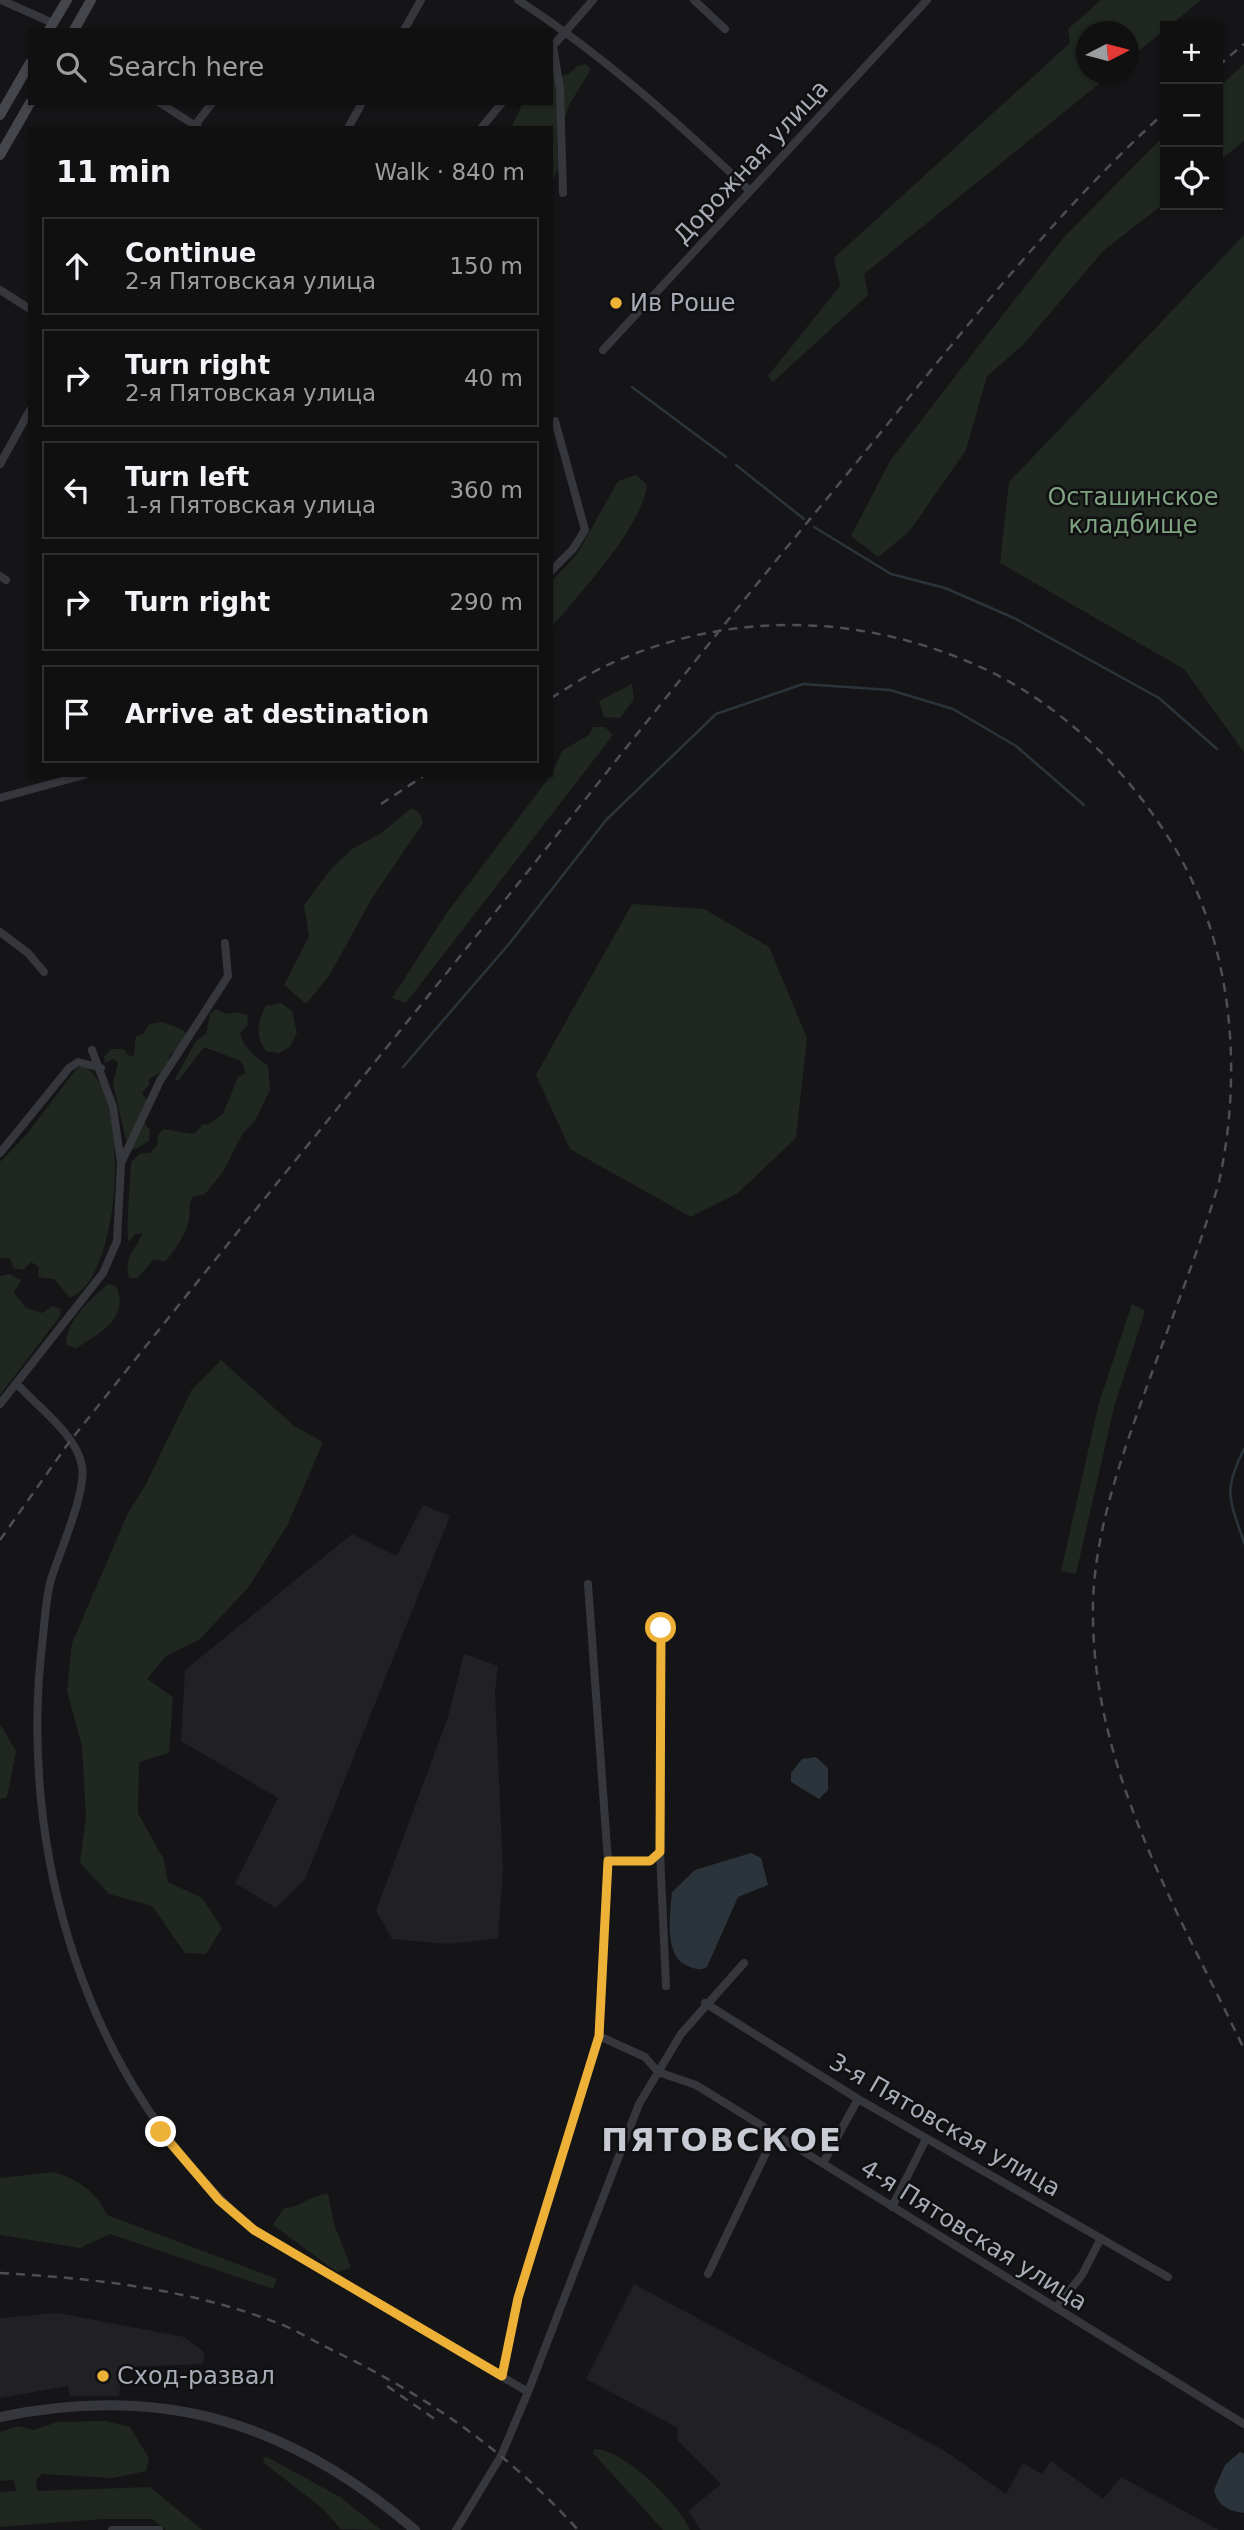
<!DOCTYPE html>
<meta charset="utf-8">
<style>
:root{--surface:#101011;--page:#1e1e1f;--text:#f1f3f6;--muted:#9c9d9f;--line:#303031}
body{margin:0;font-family:"DejaVu Sans",sans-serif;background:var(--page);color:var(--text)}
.controls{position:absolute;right:21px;top:21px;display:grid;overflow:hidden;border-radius:0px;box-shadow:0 2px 5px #0004}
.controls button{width:63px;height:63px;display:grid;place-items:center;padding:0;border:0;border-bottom:2px solid var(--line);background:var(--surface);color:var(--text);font:35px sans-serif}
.compass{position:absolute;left:1076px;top:21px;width:63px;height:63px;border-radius:50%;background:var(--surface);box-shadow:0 2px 5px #0004;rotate:84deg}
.stop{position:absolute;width:21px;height:21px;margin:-16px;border:5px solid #eeb137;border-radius:50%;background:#fff}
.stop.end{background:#eeb137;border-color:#fff;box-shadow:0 2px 7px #0008}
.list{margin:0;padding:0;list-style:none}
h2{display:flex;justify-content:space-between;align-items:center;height:91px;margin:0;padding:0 28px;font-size:30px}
h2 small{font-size:23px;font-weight:400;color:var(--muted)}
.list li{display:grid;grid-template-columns:46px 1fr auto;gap:21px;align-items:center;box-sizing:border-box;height:98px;margin:0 14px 14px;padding:0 14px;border:2px solid var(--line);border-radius:0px}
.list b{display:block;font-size:26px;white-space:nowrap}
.list p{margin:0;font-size:23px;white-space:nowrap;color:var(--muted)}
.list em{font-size:23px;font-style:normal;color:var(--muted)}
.icon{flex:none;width:38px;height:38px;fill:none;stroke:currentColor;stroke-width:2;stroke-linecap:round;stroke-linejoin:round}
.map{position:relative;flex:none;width:1244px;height:2530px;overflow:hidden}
.search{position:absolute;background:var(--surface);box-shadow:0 2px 5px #0004;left:28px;top:28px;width:525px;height:77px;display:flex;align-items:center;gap:18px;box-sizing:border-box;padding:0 24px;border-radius:0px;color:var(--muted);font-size:26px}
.panel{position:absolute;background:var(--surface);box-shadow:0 2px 5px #0004;left:28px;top:126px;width:525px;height:651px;border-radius:0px}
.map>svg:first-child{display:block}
.built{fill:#212124}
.green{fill:#202721}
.water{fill:#2c343b}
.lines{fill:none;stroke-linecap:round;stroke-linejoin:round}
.stream{stroke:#2c343b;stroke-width:2.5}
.minor{stroke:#36373c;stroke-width:8}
.tertiary{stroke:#36373c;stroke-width:10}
.secondary{stroke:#44464c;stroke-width:10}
.rail{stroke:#4d4f55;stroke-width:2.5;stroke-dasharray:9 7;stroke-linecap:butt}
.route{stroke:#eeb137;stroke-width:9}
.poi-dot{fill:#eeb137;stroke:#101012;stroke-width:2.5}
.labels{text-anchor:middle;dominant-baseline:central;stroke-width:5;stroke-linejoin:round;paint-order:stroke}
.street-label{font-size:24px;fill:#a8acb7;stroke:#101012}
.poi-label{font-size:24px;fill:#a8acb7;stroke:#101012;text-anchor:start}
.park-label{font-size:24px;fill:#7fa281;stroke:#101012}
.district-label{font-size:32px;font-weight:bold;letter-spacing:2px;fill:#c8cbd3;stroke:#101012}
</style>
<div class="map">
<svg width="1244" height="2530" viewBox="0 0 1244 2530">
<rect width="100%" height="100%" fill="#151517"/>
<path class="built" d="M 423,1505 L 450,1516 L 305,1879 L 276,1908 L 235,1883 L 278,1798 L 181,1741 L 185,1670 L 352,1534 L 397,1556 Z
M 464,1654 L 498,1666 L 495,1692 L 503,1871 L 498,1938 L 449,1944 L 392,1939 L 376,1911 L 448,1717 Z
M 634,2284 L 945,2451 L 1006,2494 L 1023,2463 L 1042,2474 L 1051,2461 L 1103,2499 L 1121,2477 L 1219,2530 L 701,2530 L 688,2511 L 721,2484 L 677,2440 L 678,2428 L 586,2379 Z
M 58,2313 L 184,2337 L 205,2353 L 203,2364 L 122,2367 L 119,2396 L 70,2396 L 68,2386 L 0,2398 L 0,2318 Z"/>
<path class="green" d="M 1101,0 L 1201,0 L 1129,59 L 1128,32 L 1086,32 L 1086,74 L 1111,74 L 864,274 L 868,295 L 773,382 L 768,376 L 840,286 L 834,258 L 1070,43 L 1068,29 Z
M 586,64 L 591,69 L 569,105 L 557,146 L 559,166 L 551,185 L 551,128 L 511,128 L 523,103 L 551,103 L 551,74 C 564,77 567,77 577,66 Z
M 1244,64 L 1244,141 L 1218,162 L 1218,88 Z
M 1165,135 L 1165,203 L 1104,250 L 1023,345 L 987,376 L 966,450 L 909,532 L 878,557 L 851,536 L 890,461 L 983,340 L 1065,236 Z
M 1244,235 L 1244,752 L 1184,669 L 1000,563 L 1009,482 Z
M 636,475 L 647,485 C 643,526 579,594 551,628 L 551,582 L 577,554 L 618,481 Z
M 632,684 L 634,699 L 620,718 L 604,717 L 599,701 Z
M 593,727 L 605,727 L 613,735 L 406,1003 L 392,998 L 446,914 L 551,775 L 563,750 L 589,735 Z
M 412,808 L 420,814 L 423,823 L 372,898 L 329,976 L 306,1004 L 284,985 L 309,936 L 304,905 L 331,869 L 352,849 L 380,834 Z
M 632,904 L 704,909 L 769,947 L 807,1038 L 796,1138 L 738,1193 L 691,1217 L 570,1149 L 536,1075 Z
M 281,1003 L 292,1011 L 297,1033 L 290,1047 L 279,1053 L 266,1051 C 255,1035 257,1023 266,1006 Z
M 215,1009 L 227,1014 L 236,1012 L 247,1015 L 248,1025 L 240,1033 C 242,1046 257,1059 268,1065 L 270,1090 L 255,1121 L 243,1133 L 223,1172 L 205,1194 L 193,1197 C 187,1206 191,1211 189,1220 C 186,1235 175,1249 166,1261 L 153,1260 L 138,1278 L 129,1278 C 123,1255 137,1251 142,1233 L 135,1234 L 129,1242 C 125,1235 131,1176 131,1162 L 141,1153 L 150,1153 L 158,1144 L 157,1137 L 163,1129 L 194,1134 L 203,1124 L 207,1125 L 223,1114 L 238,1077 L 246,1073 L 241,1061 L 204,1047 L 178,1081 L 175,1079 L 196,1041 L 206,1034 L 210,1014 Z
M 163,1022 L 183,1030 L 187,1036 L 181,1049 L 170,1054 L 165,1070 L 149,1079 L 149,1085 L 142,1093 L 149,1103 L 143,1121 L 150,1130 L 149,1141 L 136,1149 L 128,1149 L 113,1083 L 118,1063 L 114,1059 L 105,1063 L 104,1057 L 111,1049 L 123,1049 L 129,1056 L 134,1056 L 136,1036 L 143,1034 L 149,1024 Z
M 84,1066 C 131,1092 123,1277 70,1298 L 54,1279 L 38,1277 L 39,1267 L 31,1262 L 23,1270 L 13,1268 L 10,1258 L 0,1258 L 0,1162 L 27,1134 L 77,1068 Z
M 9,1274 L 21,1280 L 14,1293 L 26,1308 L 42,1313 L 53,1306 L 60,1309 L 61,1315 L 0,1395 L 0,1276 Z
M 108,1284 L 116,1286 C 130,1317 101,1333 76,1348 L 66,1345 C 66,1320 90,1300 108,1284 Z
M 1132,1304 L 1145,1311 L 1114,1407 L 1076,1574 L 1061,1571 L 1099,1403 Z
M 221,1360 L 294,1426 L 323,1442 L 288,1524 L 248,1588 L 199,1640 L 166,1656 L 147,1679 L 173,1697 L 169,1753 L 139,1762 L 138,1813 L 164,1860 L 168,1882 L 202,1898 L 222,1928 L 206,1954 L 185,1953 L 152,1906 L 109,1894 L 80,1863 L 86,1817 L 82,1746 L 67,1691 L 72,1643 L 128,1513 L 145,1486 L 191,1391 Z
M 0,1724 L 16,1751 L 7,1797 L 0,1799 Z
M 54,2172 C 78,2180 96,2191 107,2215 L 277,2279 L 273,2289 L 110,2234 L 80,2248 L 0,2235 L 0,2178 Z
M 328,2194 L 334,2224 L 351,2268 L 337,2272 L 273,2225 L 284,2208 C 302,2207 310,2195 328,2194 Z
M 106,2421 L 130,2427 L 149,2458 L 146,2471 L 113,2478 L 42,2474 L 36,2480 L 37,2491 L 150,2487 L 202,2530 L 166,2530 L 152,2519 L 103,2519 L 0,2527 L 0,2492 L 16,2491 L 14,2480 L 0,2481 L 0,2432 L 18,2426 L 34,2430 L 57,2422 Z
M 594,2449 C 624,2449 678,2503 690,2530 L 663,2530 L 593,2453 Z
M 267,2457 L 340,2497 L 381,2530 L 341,2529 L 322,2508 L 264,2463 L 263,2458 Z"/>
<path class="water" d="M 816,1757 L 828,1768 L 828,1790 L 819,1799 L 791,1782 L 791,1773 L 802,1759 Z
M 751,1853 L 761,1858 L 768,1885 L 738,1897 L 707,1967 C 699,1971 694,1969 686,1965 C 664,1955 670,1913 672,1892 L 695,1870 Z
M 1240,2452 L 1244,2454 L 1244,2513 C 1228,2511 1218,2506 1214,2490 L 1225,2465 Z"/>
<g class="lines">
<path class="stream" d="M 632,387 L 726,457
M 736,465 L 804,519
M 814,527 L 891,574 L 945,588 L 1014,618 L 1159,698 L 1217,749
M 403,1067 L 509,944 L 606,820 L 716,714 L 803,684 L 890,690 L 953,709 L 1016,746 L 1084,805
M 1244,1449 C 1222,1493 1230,1499 1244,1543"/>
<path class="minor" d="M 1,0 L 53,23
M 518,0 C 603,55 676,121 749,190
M 694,0 L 725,29
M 404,30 L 421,0
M 553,46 L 560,90 L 563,193
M 551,48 L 593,0
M 160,103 L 199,128
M 193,128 L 212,103
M 348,128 L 362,103
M 481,128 L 502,103
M 0,290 L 30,309
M 603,350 L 927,0
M 0,464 L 30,410
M 551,571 L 573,549 L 585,530 L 555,421
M 0,576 L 6,580
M 0,798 L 84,775
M 0,932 L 28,953 L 44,972
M 0,1153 L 69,1068 L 78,1062 L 101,1068
M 121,1163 L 160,1081 L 228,976 L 225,943
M 17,1384 C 38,1407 77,1435 82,1466 C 87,1492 58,1555 50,1583 C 46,1600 45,1618 43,1636 C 16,1852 86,2086 254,2230 L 528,2392
M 0,1404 L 103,1273 L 117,1241 L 121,1163 L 113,1107 L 92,1050
M 660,1852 L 666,1986
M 608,1861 L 650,1861 L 660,1852 L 661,1628
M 705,2003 L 858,2099 L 1168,2277
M 599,2036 L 645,2057 L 658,2072 L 696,2085 L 1244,2424
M 823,2163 L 858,2099
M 892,2207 L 926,2139
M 708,2274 L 775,2134
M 1056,2308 L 1082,2275 L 1101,2238
M 502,2376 L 518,2298 L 599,2036 L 608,1861 L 588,1584
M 112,2530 L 159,2530
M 456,2530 L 501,2456 L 528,2392 L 639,2104 L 681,2034 L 744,1963"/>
<path class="tertiary" d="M 0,2417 C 164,2383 290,2423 415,2530"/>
<path class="secondary" d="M 49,30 L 67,0
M 74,30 L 91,0
M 0,115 L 30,63
M 0,155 L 30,103"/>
<path class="rail" d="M 1218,66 L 1244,44
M 551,698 C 571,686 591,672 612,663 C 727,612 853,613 969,662 C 1053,697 1120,761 1168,837 C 1232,936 1244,1068 1219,1182 C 1196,1261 1163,1339 1136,1417 C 1113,1482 1091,1551 1093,1621 C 1096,1776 1178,1911 1244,2049
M 381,804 L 425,775
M 0,1540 L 70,1441 L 126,1371 C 249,1217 374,1064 497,910 C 603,778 707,644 815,513 C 929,376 1034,232 1165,112
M 0,2273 C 93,2278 188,2289 275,2322 C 295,2329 313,2341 332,2350 C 426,2395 508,2452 578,2530
M 387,2386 L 439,2422"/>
</g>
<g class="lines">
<path class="route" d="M 161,2132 L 219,2200 L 254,2230 L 502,2376 L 518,2298 L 599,2036 L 608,1861 L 650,1861 L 660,1852 L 661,1628"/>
</g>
<g class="poi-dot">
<circle cx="616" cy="303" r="7"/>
<circle cx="103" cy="2376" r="7"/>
</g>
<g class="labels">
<g class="street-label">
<text transform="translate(751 162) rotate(-47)">Дорожная улица</text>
<text transform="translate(945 2125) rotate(30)">3-я Пятовская улица</text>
<text transform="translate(974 2235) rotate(32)">4-я Пятовская улица</text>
</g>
<g class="poi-label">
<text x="630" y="303">Ив Роше</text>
<text x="117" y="2376">Сход-развал</text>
</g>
<g class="park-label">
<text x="1133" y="497">Осташинское<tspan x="1133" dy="28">кладбище</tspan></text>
</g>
<g class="district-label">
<text x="722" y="2140">ПЯТОВСКОЕ</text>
</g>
</g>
</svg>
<div class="controls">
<button>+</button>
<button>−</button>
<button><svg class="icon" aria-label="locate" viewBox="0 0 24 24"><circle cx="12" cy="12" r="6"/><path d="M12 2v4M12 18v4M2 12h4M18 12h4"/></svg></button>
</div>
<svg class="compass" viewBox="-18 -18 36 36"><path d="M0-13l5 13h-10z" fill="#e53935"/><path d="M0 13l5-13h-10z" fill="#9c9d9f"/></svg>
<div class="stop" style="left:661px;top:1628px"></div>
<div class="stop end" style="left:161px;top:2132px"></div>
<div class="search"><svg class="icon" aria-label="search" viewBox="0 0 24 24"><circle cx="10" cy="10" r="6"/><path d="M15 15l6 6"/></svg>Search here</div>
<section class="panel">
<h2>11 min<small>Walk · 840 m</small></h2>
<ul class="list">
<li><svg class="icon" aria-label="ahead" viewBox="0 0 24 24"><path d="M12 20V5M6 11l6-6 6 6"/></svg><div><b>Continue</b><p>2-я Пятовская улица</p></div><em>150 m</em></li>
<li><svg class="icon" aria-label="right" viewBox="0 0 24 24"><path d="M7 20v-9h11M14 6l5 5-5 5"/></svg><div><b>Turn right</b><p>2-я Пятовская улица</p></div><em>40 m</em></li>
<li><svg class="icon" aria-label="left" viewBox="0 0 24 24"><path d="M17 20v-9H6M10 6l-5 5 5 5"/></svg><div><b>Turn left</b><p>1-я Пятовская улица</p></div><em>360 m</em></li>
<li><svg class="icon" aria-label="right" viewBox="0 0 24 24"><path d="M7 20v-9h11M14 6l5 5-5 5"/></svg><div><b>Turn right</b></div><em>290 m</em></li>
<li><svg class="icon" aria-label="arrive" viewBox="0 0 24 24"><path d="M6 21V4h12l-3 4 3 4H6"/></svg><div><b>Arrive at destination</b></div></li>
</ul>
</section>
</div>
